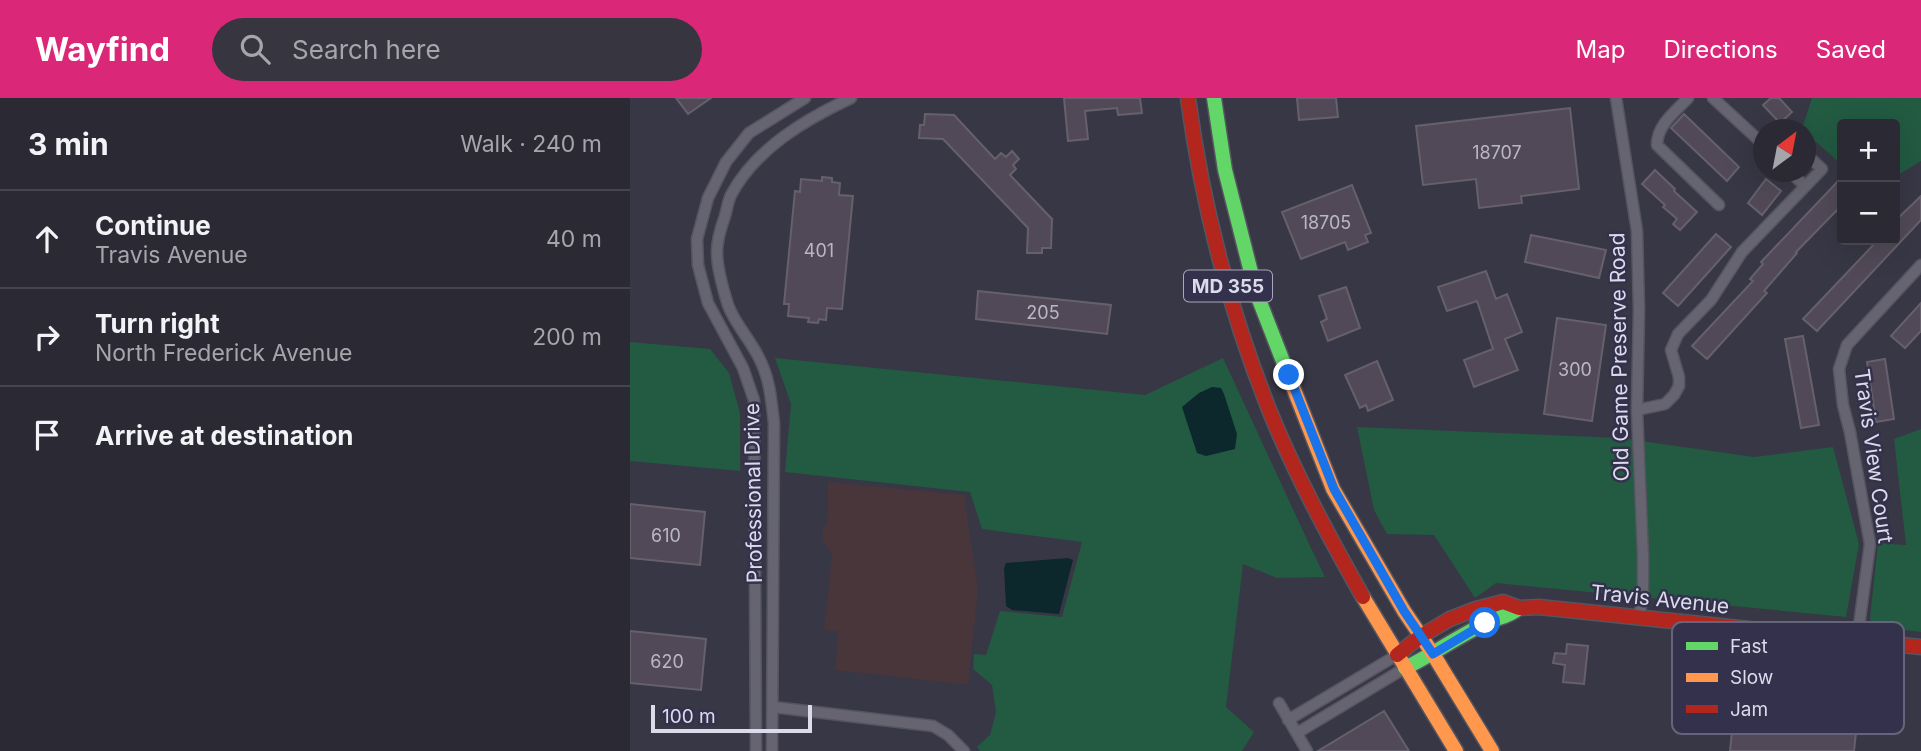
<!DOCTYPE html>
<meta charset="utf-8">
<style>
:root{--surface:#2a2934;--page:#363540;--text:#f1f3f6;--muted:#a5a6ac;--line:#46454f;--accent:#db2777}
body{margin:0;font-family:Inter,sans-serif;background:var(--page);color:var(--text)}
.controls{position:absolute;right:21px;top:21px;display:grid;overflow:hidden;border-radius:7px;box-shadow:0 7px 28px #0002}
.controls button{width:63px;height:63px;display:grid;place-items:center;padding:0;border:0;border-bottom:2px solid var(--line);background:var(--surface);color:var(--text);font:35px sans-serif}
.compass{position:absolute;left:1123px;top:21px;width:63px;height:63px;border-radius:50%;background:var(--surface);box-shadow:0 7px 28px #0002;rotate:32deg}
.scale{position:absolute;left:21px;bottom:18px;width:161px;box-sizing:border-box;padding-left:7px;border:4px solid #dcdbec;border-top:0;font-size:19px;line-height:24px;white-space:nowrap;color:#dcdbec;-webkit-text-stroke:5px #33314b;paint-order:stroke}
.stop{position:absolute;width:21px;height:21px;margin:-16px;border:5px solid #1a73e8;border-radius:50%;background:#fff}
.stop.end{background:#1a73e8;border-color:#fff;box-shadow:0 2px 7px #0008}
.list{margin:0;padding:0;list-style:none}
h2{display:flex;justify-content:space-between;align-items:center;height:91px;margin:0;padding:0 28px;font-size:30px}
h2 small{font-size:23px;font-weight:400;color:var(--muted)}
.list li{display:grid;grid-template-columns:46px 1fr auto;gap:21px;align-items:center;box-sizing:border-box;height:98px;padding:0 28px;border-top:2px solid var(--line)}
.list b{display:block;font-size:26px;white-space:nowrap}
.list p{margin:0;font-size:23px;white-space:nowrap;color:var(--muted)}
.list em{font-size:23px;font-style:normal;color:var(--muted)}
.icon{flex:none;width:38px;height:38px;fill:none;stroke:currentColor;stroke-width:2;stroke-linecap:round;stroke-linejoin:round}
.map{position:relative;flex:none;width:1291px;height:653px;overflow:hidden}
header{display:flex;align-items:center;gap:42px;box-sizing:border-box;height:98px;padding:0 35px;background:var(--accent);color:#fff}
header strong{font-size:33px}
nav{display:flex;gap:38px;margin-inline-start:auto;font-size:24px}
.search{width:490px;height:63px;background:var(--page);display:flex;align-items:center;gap:18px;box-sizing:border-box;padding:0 24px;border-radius:38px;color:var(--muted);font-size:26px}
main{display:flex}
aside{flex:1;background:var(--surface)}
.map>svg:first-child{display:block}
.industrial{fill:#48363b}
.green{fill:#225a42}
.water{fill:#0d282c}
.building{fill:#514957;stroke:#66606c;stroke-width:2}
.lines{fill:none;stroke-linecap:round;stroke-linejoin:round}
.street-casing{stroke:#555461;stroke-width:13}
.fast-casing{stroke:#555461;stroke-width:17}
.slow-casing{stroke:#555461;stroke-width:17}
.jam-casing{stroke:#555461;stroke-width:17}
.street{stroke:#656470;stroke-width:10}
.fast{stroke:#63d668;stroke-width:14}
.slow{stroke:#ff974d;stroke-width:14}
.jam{stroke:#b3261e;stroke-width:14}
.route{stroke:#1a73e8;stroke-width:9}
.labels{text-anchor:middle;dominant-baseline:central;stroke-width:5;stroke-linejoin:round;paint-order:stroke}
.number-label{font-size:18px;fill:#b9b6c7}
.shield{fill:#33314b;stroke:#a9a8bc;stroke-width:2}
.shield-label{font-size:19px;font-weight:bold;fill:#dcdbec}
.street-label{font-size:21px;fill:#dcdbec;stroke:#33314b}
.key{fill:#33314b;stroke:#66647b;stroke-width:2}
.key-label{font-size:19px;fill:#dcdbec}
</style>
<header>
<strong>Wayfind</strong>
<div class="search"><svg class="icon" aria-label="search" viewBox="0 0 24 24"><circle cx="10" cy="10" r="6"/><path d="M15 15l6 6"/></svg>Search here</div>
<nav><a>Map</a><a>Directions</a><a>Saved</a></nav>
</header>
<main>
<aside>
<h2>3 min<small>Walk · 240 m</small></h2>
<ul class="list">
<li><svg class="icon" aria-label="ahead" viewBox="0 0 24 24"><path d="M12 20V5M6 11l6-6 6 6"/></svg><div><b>Continue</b><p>Travis Avenue</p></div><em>40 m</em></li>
<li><svg class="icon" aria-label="right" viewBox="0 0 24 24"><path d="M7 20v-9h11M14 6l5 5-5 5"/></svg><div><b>Turn right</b><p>North Frederick Avenue</p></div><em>200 m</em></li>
<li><svg class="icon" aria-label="arrive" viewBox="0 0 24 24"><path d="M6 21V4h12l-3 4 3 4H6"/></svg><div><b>Arrive at destination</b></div></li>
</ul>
</aside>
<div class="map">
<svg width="1291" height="653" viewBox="0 0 1291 653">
<rect width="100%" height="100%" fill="#383745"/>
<path class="industrial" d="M 198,384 L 334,397 L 348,491 L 338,587 L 205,572 L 208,533 L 194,532 L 202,456 L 193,443 L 193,429 L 197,426 Z"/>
<path class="green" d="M 1182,0 L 1291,0 L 1291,63 L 1265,79 L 1265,26 L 1212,26 L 1212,67 L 1176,35 L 1176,32 L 1172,31 Z
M 0,244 L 80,251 L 99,275 L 110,315 L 110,373 L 0,363 Z
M 145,260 L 515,297 L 593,260 L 681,450 L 695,479 L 647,480 L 613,466 L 596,609 L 624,634 L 612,653 L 350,653 L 347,649 L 360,637 L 366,614 L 362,587 L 343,571 L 344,556 L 356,557 L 370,513 L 432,519 L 452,444 L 352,431 L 340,394 L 155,374 L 161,306 Z
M 727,329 L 990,340 L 1124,359 L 1203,349 L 1229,446 L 1216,519 L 866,485 L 845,500 L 804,437 L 757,436 L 744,412 Z
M 1291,331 L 1291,534 L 1249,529 L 1242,526 L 1240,520 L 1248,445 L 1276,447 L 1264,341 Z"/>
<path class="water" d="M 582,289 L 591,290 L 594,296 L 607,336 L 605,351 L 576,358 L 567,355 L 552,309 L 569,295 Z
M 438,460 L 443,462 L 429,516 L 382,512 L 376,508 L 374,470 L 376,465 Z"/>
<path class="building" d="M 46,0 L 81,0 L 58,16 Z
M 434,0 L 510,0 L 512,15 L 488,17 L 487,10 L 455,13 L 458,41 L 438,43 Z
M 667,0 L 706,0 L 708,19 L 669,22 Z
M 1141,0 L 1149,0 L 1162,14 L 1150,25 L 1133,7 Z
M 940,10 L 949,91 L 891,98 L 892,105 L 849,110 L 846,81 L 793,87 L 786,28 Z
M 295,16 L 324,17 L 365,61 L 371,55 L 376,59 L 382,53 L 389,61 L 383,67 L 386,71 L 380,77 L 422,121 L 421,150 L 412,150 L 412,155 L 397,155 L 398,130 L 313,41 L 289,40 L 290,27 L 294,27 Z
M 1054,16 L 1109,69 L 1097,83 L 1041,30 Z
M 1025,72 L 1045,91 L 1044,93 L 1067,114 L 1050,132 L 1043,126 L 1047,121 L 1033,109 L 1035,107 L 1012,86 Z
M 192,79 L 202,80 L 202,84 L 210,85 L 209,97 L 223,98 L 212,211 L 197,210 L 196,222 L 189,221 L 188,225 L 178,224 L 179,220 L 158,218 L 159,206 L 154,206 L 165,93 L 170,94 L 171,81 L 192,83 Z
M 1212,79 L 1212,107 L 1166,154 L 1167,155 L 1134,193 L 1137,195 L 1077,261 L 1062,248 L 1123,183 L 1120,181 L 1133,166 L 1131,164 Z
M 1136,81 L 1151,93 L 1132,117 L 1118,105 Z
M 722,87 L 741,135 L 735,137 L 738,144 L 718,152 L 715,144 L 671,161 L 652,114 Z
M 1291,98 L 1291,122 L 1187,233 L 1173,221 L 1248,142 L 1265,142 L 1265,123 Z
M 1086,136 L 1101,149 L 1048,208 L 1033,195 Z
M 901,137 L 976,152 L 969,180 L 895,164 Z
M 856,173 L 866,201 L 877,196 L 892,234 L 875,241 L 888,272 L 844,289 L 834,262 L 863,251 L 847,203 L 817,213 L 808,189 Z
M 716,189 L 730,230 L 698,243 L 691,224 L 697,221 L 689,198 Z
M 348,193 L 481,207 L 477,236 L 346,221 Z
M 1291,205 L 1291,233 L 1275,250 L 1261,238 Z
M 927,220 L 976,227 L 962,323 L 914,316 Z
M 1173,238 L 1189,327 L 1171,330 L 1155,241 Z
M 1255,261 L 1264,321 L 1246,324 L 1237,264 Z
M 747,263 L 763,302 L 738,313 L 736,307 L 730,310 L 715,277 Z
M 0,406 L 75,414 L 70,467 L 0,460 Z
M 0,533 L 76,541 L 71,592 L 0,585 Z
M 937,546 L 958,548 L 954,586 L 933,584 L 935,567 L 923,565 L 925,555 L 936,556 Z
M 1110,554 L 1233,567 L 1224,653 L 1100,653 Z
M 754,613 L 779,653 L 688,653 Z"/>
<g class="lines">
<defs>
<path id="street" d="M 986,0 L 1007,133 L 1009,212 L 1007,312 L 1013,457 L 1013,496 L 1009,520
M 1058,0 C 1045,14 1027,27 1027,47 L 1089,107
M 1083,0 L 1134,47
M 1160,74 L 1175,88
M 1007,312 L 1035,306 L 1044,297 L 1049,288 L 1049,279 L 1041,252 L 1048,236 L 1081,202 L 1112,154 L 1192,71 L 1176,56
M 1227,543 L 1240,446 L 1220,334 L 1213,307 L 1209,271 L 1217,247 L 1291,167
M 649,605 L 677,653
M 143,609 L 303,628 L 318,637 L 334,653
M 658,622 L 767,557
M 667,635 L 775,570
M 126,653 L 124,302 L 113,270 L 78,205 L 68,167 L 67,141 L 78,100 L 96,64 L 119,35 L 175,0
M 142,653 L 144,325 C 141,301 140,280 128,258 C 119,240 105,226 98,207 C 93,191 87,171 87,154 C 87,142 91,129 95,118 C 97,111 98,103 101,97 C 125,51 176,21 221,0"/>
<path id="fast" d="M 584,0 L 595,72 L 626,194 L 663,289
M 775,570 C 802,557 827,539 854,526 C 867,519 877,520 889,510"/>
<path id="slow" d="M 663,289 L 703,391 L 774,513 L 803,556 L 862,653
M 733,499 L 826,653"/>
<path id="jam" d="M 558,0 C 572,105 599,210 638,309 C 664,374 698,437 733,499
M 767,557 L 791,538 L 820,521 L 846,511 L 873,504 L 889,510 L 909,509 L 1291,549"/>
</defs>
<use href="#street" class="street-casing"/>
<use href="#fast" class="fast-casing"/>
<use href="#slow" class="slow-casing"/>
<use href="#jam" class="jam-casing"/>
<use href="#street" class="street"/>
<use href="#fast" class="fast"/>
<use href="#slow" class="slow"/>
<use href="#jam" class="jam"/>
</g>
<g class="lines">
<path class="route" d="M 659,277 L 704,391 L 774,513 L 803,556 L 855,525"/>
</g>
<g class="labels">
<g class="number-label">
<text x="867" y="54">18707</text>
<text x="696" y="124">18705</text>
<text x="189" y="152">401</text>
<text x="413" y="214">205</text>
<text x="945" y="271">300</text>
<text x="36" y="437">610</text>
<text x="37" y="563">620</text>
</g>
<rect class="shield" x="554" y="172.5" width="88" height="31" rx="5"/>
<g class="shield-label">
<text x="598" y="188">MD 355</text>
</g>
<g class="street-label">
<text transform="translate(989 259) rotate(-91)">Old Game Preserve Road</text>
<text transform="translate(1244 358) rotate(82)">Travis View Court</text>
<text transform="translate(123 395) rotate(-91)">Professional Drive</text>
<text transform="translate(1030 501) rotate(6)">Travis Avenue</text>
</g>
</g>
<rect x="1042" y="524" width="232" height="112" rx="10" class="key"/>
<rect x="1056" y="544" width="32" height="8" fill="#63d668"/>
<rect x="1056" y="575" width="32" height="9" fill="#ff974d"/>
<rect x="1056" y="607" width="32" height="8" fill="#b3261e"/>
<g class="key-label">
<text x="1100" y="555">Fast</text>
<text x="1100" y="586">Slow</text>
<text x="1100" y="618">Jam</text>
</g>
</svg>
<div class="controls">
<button>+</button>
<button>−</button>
</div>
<svg class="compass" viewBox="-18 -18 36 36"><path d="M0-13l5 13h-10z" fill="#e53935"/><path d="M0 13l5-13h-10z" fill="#a5a6ac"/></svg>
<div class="scale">100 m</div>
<div class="stop" style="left:855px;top:525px"></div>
<div class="stop end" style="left:659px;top:277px"></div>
</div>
</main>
